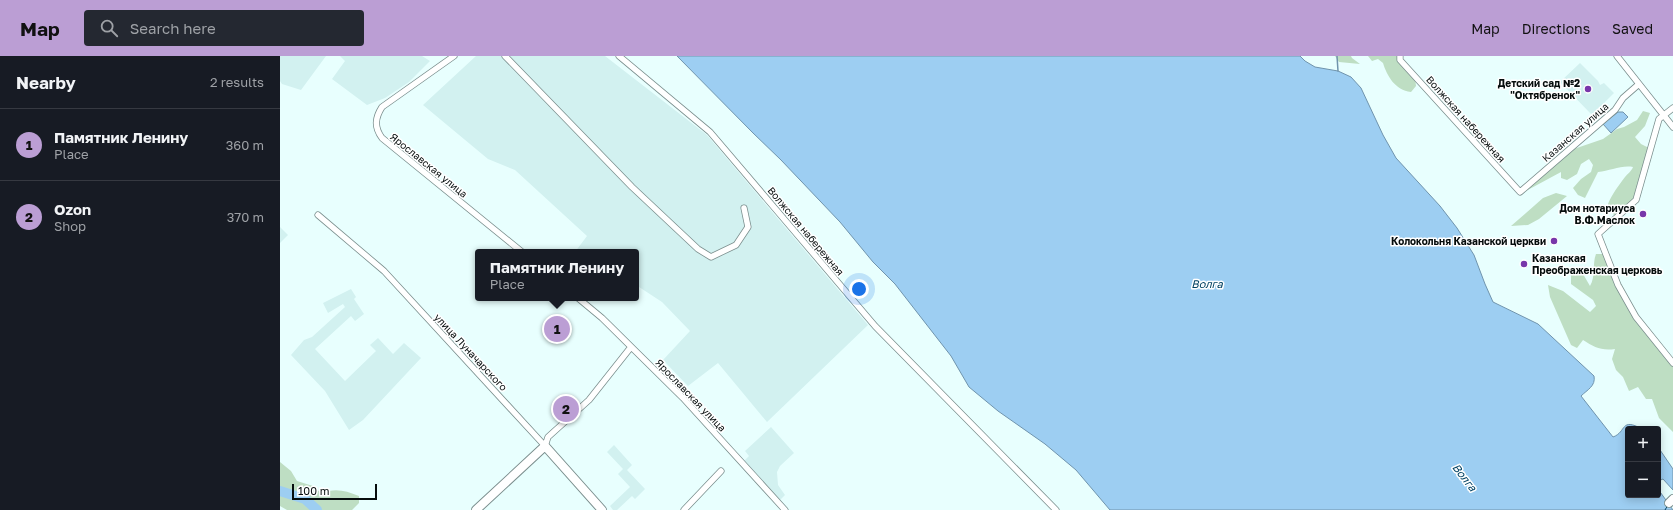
<!DOCTYPE html>
<meta charset="utf-8">
<style>
:root{--surface:#171b24;--page:#242831;--text:#f1f3f6;--muted:#9ea1a6;--line:#363941;--accent:#bb9ed4}
body{margin:0;font-family:"Golos Text",sans-serif;background:var(--page);color:var(--text)}
.controls{position:absolute;right:12px;bottom:12px;display:grid;overflow:hidden;border-radius:4px;box-shadow:0 2px 10px #0003}
.controls button{width:36px;height:36px;display:grid;place-items:center;padding:0;border:0;border-bottom:1px solid var(--line);background:var(--surface);color:var(--text);font:20px sans-serif}
.scale{position:absolute;left:12px;bottom:10px;width:85px;box-sizing:border-box;padding-left:4px;border:2px solid #060d0d;border-top:0;font-size:11px;line-height:14px;white-space:nowrap;color:#060d0d;-webkit-text-stroke:3px #fff;paint-order:stroke}
.you{position:absolute;left:579px;top:233px;width:14px;height:14px;margin:-10px;border:3px solid #fff;border-radius:50%;background:#1a73e8;box-shadow:0 0 0 6px #1a73e833}
.badge{display:grid;place-items:center;width:26px;height:26px;border-radius:50%;background:var(--accent);color:#111;font-size:13px;font-weight:700}
.pin{position:absolute;translate:-50% -50%;border:2px solid #fff;box-shadow:0 1px 4px #0006}
.popup{position:absolute;left:195px;top:193px;width:164px;height:52px;box-sizing:border-box;display:grid;place-content:center;border-radius:4px;background:var(--surface);filter:drop-shadow(0 1px 3px #0005);font-size:13px;white-space:nowrap;color:var(--muted)}
.popup b{font-size:15px;color:var(--text)}
.popup::after{content:'';position:absolute;left:50%;top:100%;margin-left:-8px;border:8px solid transparent;border-top-color:var(--surface)}
.list{margin:0;padding:0;list-style:none}
h2{display:flex;justify-content:space-between;align-items:center;height:52px;margin:0;padding:0 16px;font-size:17px}
h2 small{font-size:13px;font-weight:400;color:var(--muted)}
.list li{display:grid;grid-template-columns:26px 1fr auto;gap:12px;align-items:center;box-sizing:border-box;height:72px;padding:0 16px;border-top:1px solid var(--line)}
.list b{display:block;font-size:15px;white-space:nowrap}
.list p{margin:0;font-size:13px;white-space:nowrap;color:var(--muted)}
.list em{font-size:13px;font-style:normal;color:var(--muted)}
.icon{flex:none;width:22px;height:22px;fill:none;stroke:currentColor;stroke-width:2;stroke-linecap:round;stroke-linejoin:round}
.map{position:relative;flex:none;width:1393px;height:454px;overflow:hidden}
header{display:flex;align-items:center;gap:24px;box-sizing:border-box;height:56px;padding:0 20px;background:var(--accent);color:#111}
header strong{font-size:19px}
nav{display:flex;gap:22px;margin-inline-start:auto;font-size:14px}
.search{width:280px;height:36px;background:var(--page);display:flex;align-items:center;gap:10px;box-sizing:border-box;padding:0 14px;border-radius:4px;color:var(--muted);font-size:15px}
main{display:flex}
aside{flex:1;background:var(--surface)}
.map>svg:first-child{display:block}
.built{fill:#d2f1f0}
.green{fill:#bedec3}
.water{fill:#9dcef2;stroke:#7094ad}
.lines{fill:none;stroke-linecap:round;stroke-linejoin:round}
.stream{stroke:#7094ad;stroke-width:1.5}
.river{stroke:#9dcef2;stroke-width:10}
.ferry{stroke:#024263;stroke-width:1;stroke-dasharray:5 4;stroke-linecap:butt}
.street-casing{stroke:#7b8f8e;stroke-width:7}
.secondary-casing{stroke:#7b8f8e;stroke-width:10}
.street{stroke:#fff;stroke-width:5.5}
.secondary{stroke:#fff;stroke-width:8}
.poi-dot{fill:#7836aa;stroke:#fff;stroke-width:1.5}
.labels{text-anchor:middle;dominant-baseline:central;stroke-width:3;stroke-linejoin:round;paint-order:stroke}
.poi-label{font-size:10px;font-weight:bold;fill:#060d0d;stroke:#fff;text-anchor:end}
.street-label{font-size:10px;fill:#060d0d;stroke:#fff}
.water-label{font-size:11px;font-style:italic;fill:#024263;stroke:#fff}
</style>
<header>
<strong>Map</strong>
<div class="search"><svg class="icon" aria-label="search" viewBox="0 0 24 24"><circle cx="10" cy="10" r="6"/><path d="M15 15l6 6"/></svg>Search here</div>
<nav><a>Map</a><a>Directions</a><a>Saved</a></nav>
</header>
<main>
<aside>
<h2>Nearby<small>2 results</small></h2>
<ul class="list">
<li><span class="badge">1</span><div><b>Памятник Ленину</b><p>Place</p></div><em>360 m</em></li>
<li><span class="badge">2</span><div><b>Ozon</b><p>Shop</p></div><em>370 m</em></li>
</ul>
</aside>
<div class="map">
<svg width="1393" height="454" viewBox="0 0 1393 454">
<rect width="100%" height="100%" fill="#e8fffe"/>
<path class="built" d="M 0,0 L 46,0 L 21,34 L 2,28 L 0,25 Z
M 60,0 L 142,0 L 150,5 L 129,26 L 105,42 L 87,49 L 52,23 L 65,5 Z
M 196,0 L 325,0 L 427,79 L 588,269 L 487,366 L 438,307 L 408,330 L 383,304 L 410,275 L 382,246 L 356,229 L 356,196 L 295,196 L 307,180 L 235,114 L 208,103 L 143,49 Z
M 1300,7 L 1318,25 L 1320,29 L 1324,27 L 1334,37 L 1312,59 L 1280,26 Z
M 0,171 L 8,179 L 0,187 Z
M 71,233 L 76,241 L 74,243 L 84,258 L 75,265 L 71,260 L 35,293 L 65,325 L 96,295 L 90,289 L 98,282 L 113,298 L 124,287 L 141,302 L 83,364 L 69,374 L 45,335 L 11,299 L 24,284 L 32,281 L 65,251 L 63,248 L 48,257 L 43,247 Z
M 491,371 L 514,397 L 500,410 L 497,416 L 498,429 L 505,439 L 500,444 L 464,405 L 469,400 L 465,395 Z
M 334,389 L 352,409 L 347,414 L 365,433 L 355,443 L 352,440 L 337,454 L 333,454 L 330,450 L 350,431 L 338,418 L 343,413 L 327,396 Z"/>
<path class="green" d="M 1055,0 L 1071,0 L 1072,2 L 1080,8 L 1059,6 Z
M 1088,0 L 1118,0 L 1135,21 L 1136,30 L 1131,36 C 1115,34 1107,20 1103,7 L 1098,3 L 1092,5 Z
M 1363,55 L 1370,57 L 1365,70 L 1355,81 L 1361,88 L 1369,92 L 1355,143 L 1335,161 L 1328,148 C 1332,138 1339,129 1345,121 C 1348,117 1351,116 1353,111 C 1341,109 1330,115 1318,116 L 1305,142 L 1298,139 L 1293,132 L 1301,123 L 1311,116 L 1313,109 L 1309,103 L 1301,108 L 1297,118 L 1287,124 L 1281,122 L 1281,116 L 1244,136 L 1291,94 L 1323,83 L 1337,73 L 1344,71 L 1357,64 Z
M 1276,137 L 1287,140 L 1259,163 L 1248,169 L 1231,170 L 1263,142 Z
M 1316,198 L 1323,198 L 1337,230 L 1393,309 L 1393,376 L 1379,362 L 1372,343 L 1366,343 L 1358,331 L 1349,335 L 1343,321 L 1336,314 L 1332,303 L 1335,293 C 1321,295 1314,291 1303,284 L 1297,292 L 1291,289 L 1270,241 L 1268,229 L 1283,235 L 1310,256 L 1316,250 L 1313,244 L 1291,228 L 1291,217 L 1303,218 L 1310,230 C 1316,220 1312,208 1316,198 Z
M 0,406 L 11,415 L 17,425 L 33,430 L 41,437 C 55,432 65,434 79,440 L 79,447 L 72,454 L 7,454 L 0,450 Z"/>
<path class="water" d="M 397,0 L 1020,0 L 1025,5 L 1035,11 L 1058,15 L 1071,21 L 1081,32 L 1103,79 L 1116,102 L 1160,150 L 1177,172 L 1194,199 L 1205,228 L 1213,246 L 1258,268 L 1314,320 C 1316,330 1307,334 1301,340 L 1333,381 C 1347,376 1340,361 1362,373 L 1348,373 L 1348,439 L 1378,439 L 1378,433 L 1393,454 L 830,454 L 796,414 L 765,388 L 718,355 L 689,331 L 671,300 L 615,228 L 593,206 L 560,166 L 501,104 L 473,77 Z
M 1338,56 L 1343,56 L 1348,61 L 1331,77 L 1323,68 Z
M 1378,391 L 1393,413 L 1393,434 L 1383,423 L 1378,425 Z"/>
<g class="lines">
<path class="stream" d="M 1057,0 L 1058,15"/>
<path class="river" d="M 0,435 L 25,443 L 37,454"/>
<path class="ferry" d="M 1385,454 L 1388,449"/>
<defs>
<path id="street" d="M 174,0 L 102,51 C 95,62 94,71 102,82 L 242,196
M 225,0 L 352,131 L 418,193 L 431,201 L 456,189 L 468,171 L 464,152
M 339,0 L 430,76 L 595,270 L 776,454
M 1120,0 L 1120,4 L 1240,136 L 1335,54 L 1343,42 L 1359,28
M 1337,0 L 1393,71
M 1393,52 L 1379,63 L 1356,144 L 1318,178 L 1338,229 L 1356,261 L 1393,307
M 38,159 L 104,215 L 265,390 L 268,381 L 309,344 L 351,291
M 298,242 L 322,262 L 403,342 L 505,454
M 404,454 L 441,415"/>
<path id="secondary" d="M 1389,447 L 1393,443
M 196,454 L 265,390 L 322,454"/>
</defs>
<use href="#street" class="street-casing"/>
<use href="#secondary" class="secondary-casing"/>
<use href="#street" class="street"/>
<use href="#secondary" class="secondary"/>
</g>
<g class="poi-dot">
<circle cx="1308" cy="33" r="4"/>
<circle cx="1363" cy="158" r="4"/>
<circle cx="1274" cy="185" r="4"/>
<circle cx="1244" cy="208" r="4"/>
</g>
<g class="labels">
<g class="poi-label">
<text x="1300" y="27">Детский сад №2<tspan x="1300" dy="12">"Октябренок"</tspan></text>
<text x="1355" y="152">Дом нотариуса<tspan x="1355" dy="12">В.Ф.Маслок</tspan></text>
<text x="1266" y="185">Колокольня Казанской церкви</text>
<text x="1252" y="202" text-anchor="start">Казанская<tspan x="1252" dy="12">Преображенская церковь</tspan></text>
</g>
<g class="street-label">
<text transform="translate(1186 63) rotate(48)">Волжская набережная</text>
<text transform="translate(1295 76) rotate(-41)">Казанская улица</text>
<text transform="translate(149 109) rotate(39)">Ярославская улица</text>
<text transform="translate(526 175) rotate(50)">Волжская набережная</text>
<text transform="translate(191 296) rotate(47)">улица Луначарского</text>
<text transform="translate(411 339) rotate(46)">Ярославская улица</text>
</g>
<g class="water-label">
<text x="927" y="227">Волга</text>
<text transform="translate(1185 421) rotate(52)">Волга</text>
</g>
</g>
</svg>
<div class="controls">
<button>+</button>
<button>−</button>
</div>
<div class="scale">100 m</div>
<div class="you"></div>
<div class="pin badge" style="left:277px;top:273px">1</div>
<div class="popup"><b>Памятник Ленину</b>Place</div>
<div class="pin badge" style="left:286px;top:353px">2</div>
</div>
</main>
